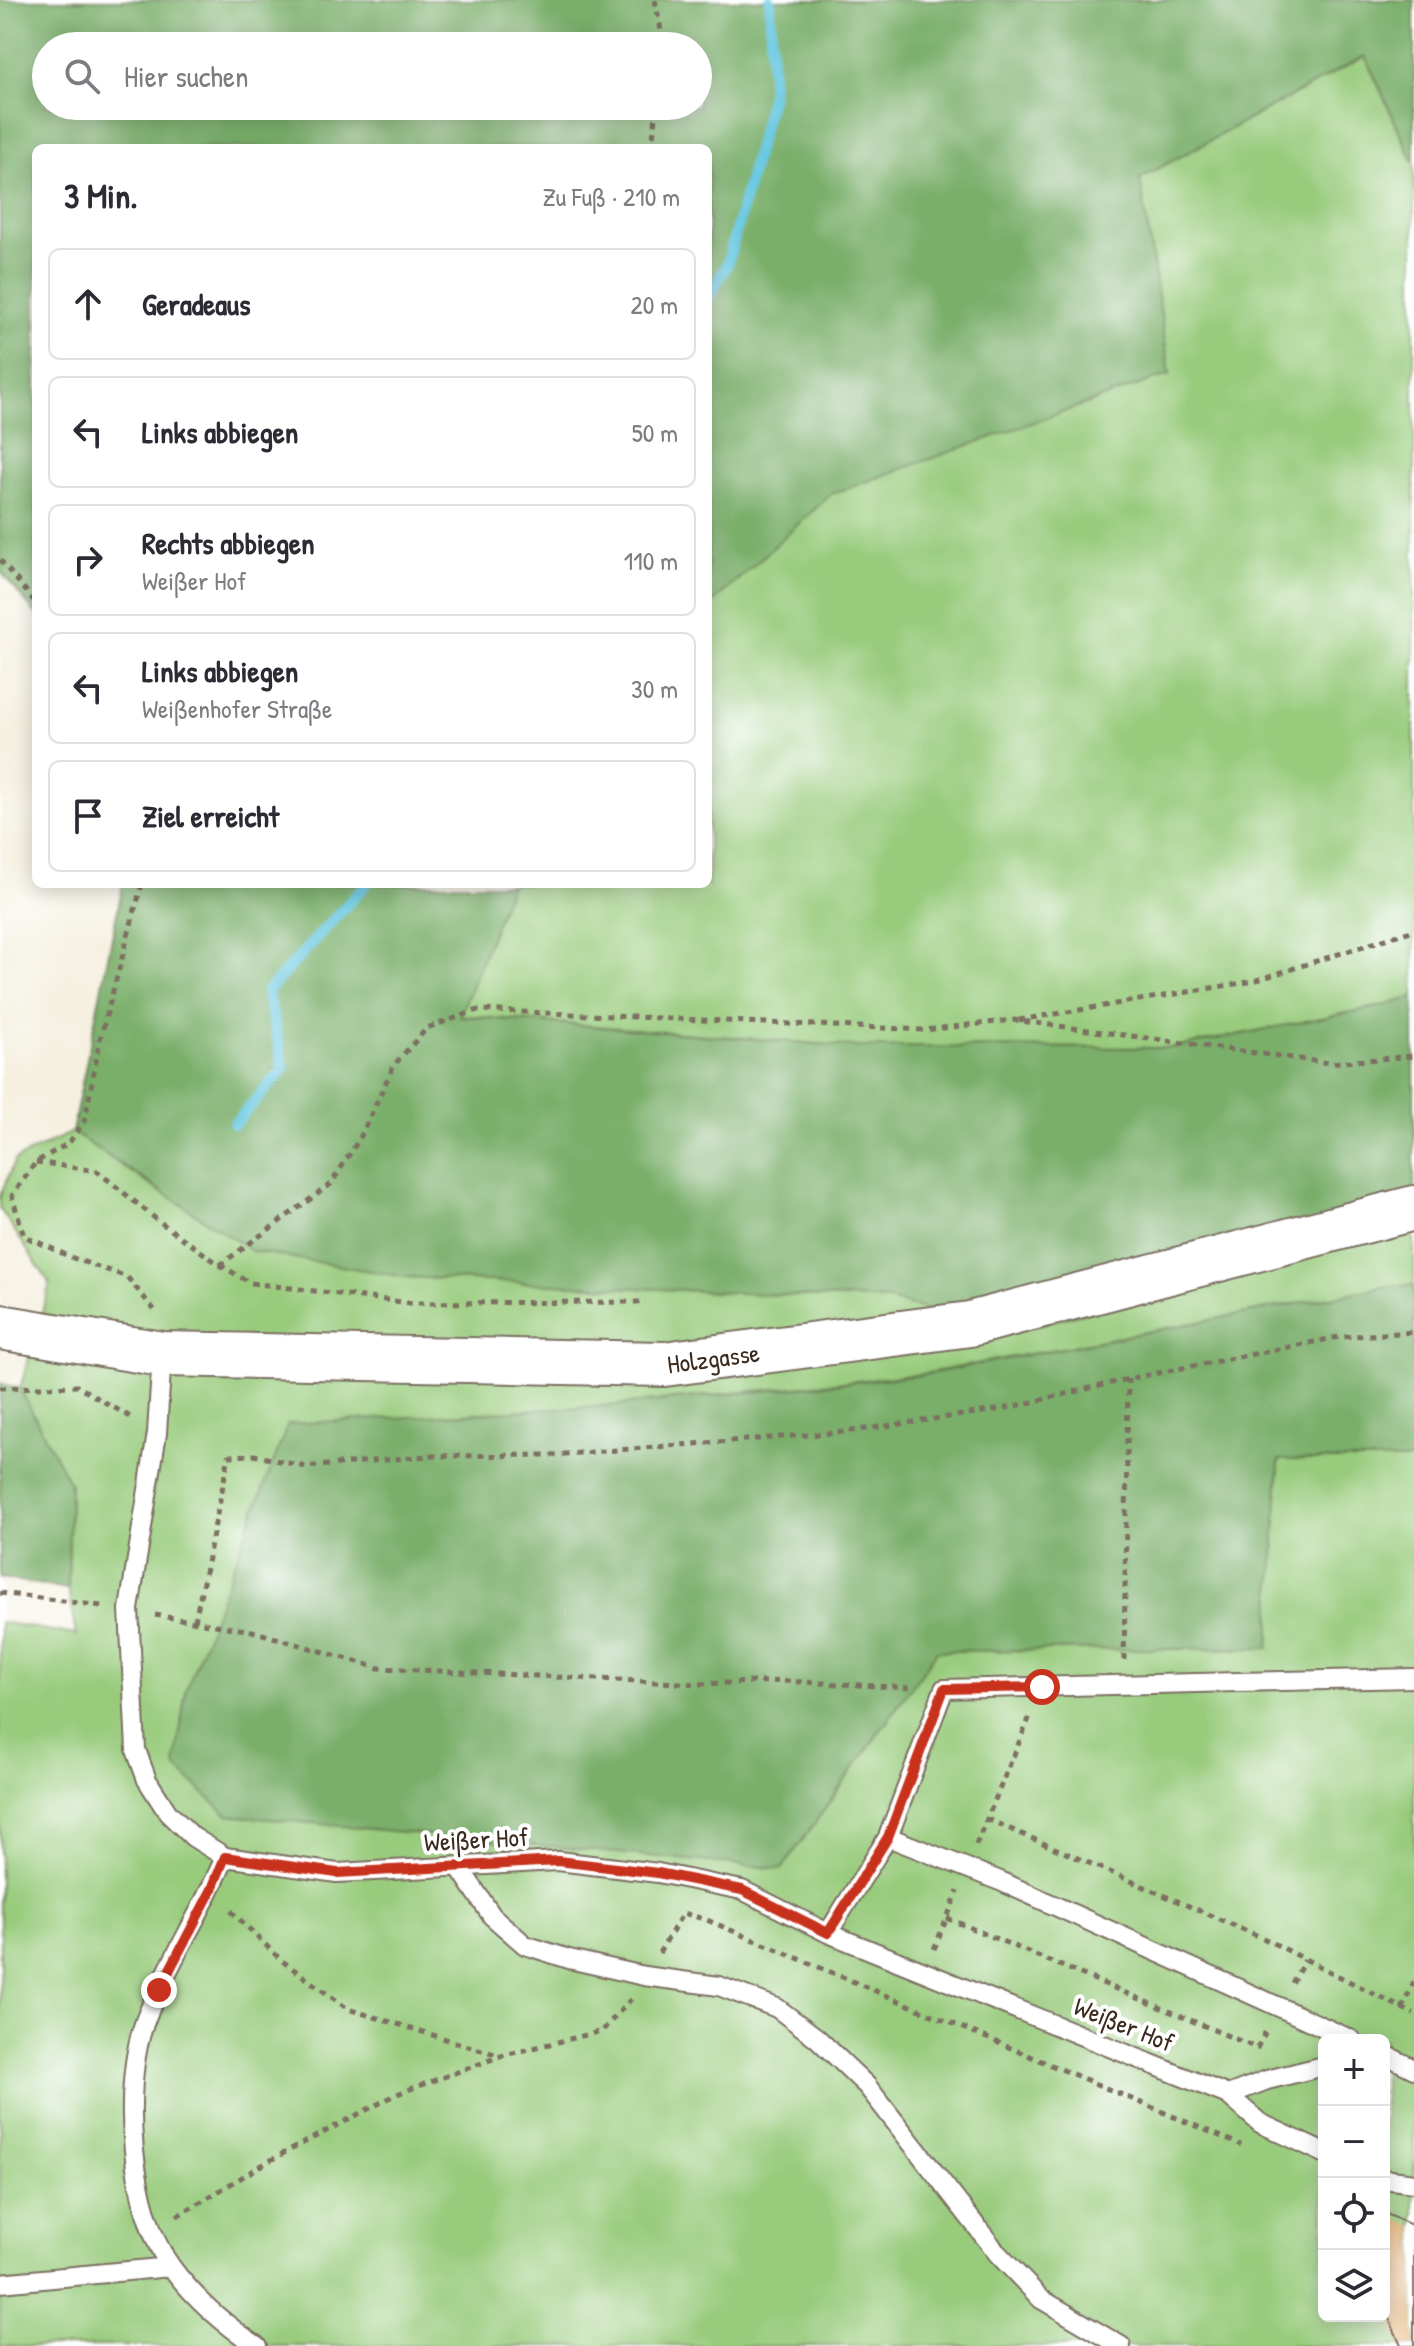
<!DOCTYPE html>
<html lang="de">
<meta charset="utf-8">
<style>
:root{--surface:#fff;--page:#f7f7f7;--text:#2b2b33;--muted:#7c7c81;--line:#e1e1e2}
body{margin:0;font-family:"Patrick Hand",sans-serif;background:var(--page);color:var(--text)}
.controls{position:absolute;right:24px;bottom:24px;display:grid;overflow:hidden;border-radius:12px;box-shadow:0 4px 20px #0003}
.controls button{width:72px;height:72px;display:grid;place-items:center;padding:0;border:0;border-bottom:2px solid var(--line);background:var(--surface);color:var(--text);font:40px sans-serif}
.stop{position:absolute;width:24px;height:24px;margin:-18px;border:6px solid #c8321e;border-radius:50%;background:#fff}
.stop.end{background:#c8321e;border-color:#fff;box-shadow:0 2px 8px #0008}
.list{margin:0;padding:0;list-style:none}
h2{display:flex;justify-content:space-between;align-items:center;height:104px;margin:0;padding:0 32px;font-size:34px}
h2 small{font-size:26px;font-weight:400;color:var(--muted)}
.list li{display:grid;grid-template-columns:52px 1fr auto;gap:24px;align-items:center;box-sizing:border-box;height:112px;margin:0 16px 16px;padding:0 16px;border:2px solid var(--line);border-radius:12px}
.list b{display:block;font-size:30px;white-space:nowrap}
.list p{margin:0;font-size:26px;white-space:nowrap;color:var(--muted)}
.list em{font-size:26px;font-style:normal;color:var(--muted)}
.icon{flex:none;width:44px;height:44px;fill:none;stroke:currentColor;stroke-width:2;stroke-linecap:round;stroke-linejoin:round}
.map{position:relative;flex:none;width:1414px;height:2346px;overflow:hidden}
.search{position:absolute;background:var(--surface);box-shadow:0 4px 20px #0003;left:32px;top:32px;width:680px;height:88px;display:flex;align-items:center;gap:20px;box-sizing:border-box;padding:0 28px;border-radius:44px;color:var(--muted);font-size:30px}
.panel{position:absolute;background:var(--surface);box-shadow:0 4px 20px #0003;left:32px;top:144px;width:680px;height:744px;border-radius:12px}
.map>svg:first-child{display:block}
.green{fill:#98cb7b;stroke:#6a7a4c;stroke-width:2;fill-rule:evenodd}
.forest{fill:#7aaf6b;stroke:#5a6c44;stroke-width:2;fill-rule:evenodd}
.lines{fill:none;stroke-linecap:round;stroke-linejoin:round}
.stream{stroke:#62c6e0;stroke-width:11}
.building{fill:#e3a965}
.lane-casing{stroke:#7c6f62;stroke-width:22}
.secondary-casing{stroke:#7c6f62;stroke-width:48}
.path{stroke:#7c6f62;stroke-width:5;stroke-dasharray:6 6;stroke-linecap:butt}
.lane{stroke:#fff;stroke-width:18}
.secondary{stroke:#fff;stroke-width:44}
.route{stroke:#c8321e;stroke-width:10}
.labels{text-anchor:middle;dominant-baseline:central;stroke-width:8;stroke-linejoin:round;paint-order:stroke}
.street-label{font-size:26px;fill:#3b2a1e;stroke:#fff}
</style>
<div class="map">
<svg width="1414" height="2346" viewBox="0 0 1414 2346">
<rect width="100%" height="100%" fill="#fff"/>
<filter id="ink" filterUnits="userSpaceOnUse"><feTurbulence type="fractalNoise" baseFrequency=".0125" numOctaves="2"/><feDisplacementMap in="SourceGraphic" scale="16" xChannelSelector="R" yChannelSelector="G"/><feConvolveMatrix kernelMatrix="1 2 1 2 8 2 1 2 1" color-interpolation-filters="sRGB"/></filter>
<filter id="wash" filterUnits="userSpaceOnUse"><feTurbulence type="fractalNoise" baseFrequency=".006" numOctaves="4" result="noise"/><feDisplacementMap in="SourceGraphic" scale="32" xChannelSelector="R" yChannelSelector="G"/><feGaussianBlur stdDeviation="1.8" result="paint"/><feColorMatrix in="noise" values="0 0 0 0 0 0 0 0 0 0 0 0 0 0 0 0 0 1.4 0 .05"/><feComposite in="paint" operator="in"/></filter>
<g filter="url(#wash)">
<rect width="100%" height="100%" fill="#f5f0e0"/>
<path class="green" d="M 1365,56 L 1414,163 L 1414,997 L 1387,1005 L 1172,1048 L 856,1047 L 459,1015 L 511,884 L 708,884 L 708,607 L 831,494 L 1170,374 L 1139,179 Z
M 72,1132 L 159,1191 L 405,1277 L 889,1300 L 1013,1331 L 1414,1227 L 1414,1285 L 1389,1286 L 922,1374 L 617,1405 L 782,1869 L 937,1651 L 1269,1648 L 1279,1460 L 1414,1460 L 1414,2346 L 0,2346 L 0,1622 L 76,1635 L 68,1589 L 70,1484 L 20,1389 L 50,1284 L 0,1209 L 0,1196 L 15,1160 ZM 1324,2040 L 1384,2040 L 1384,2316 L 1324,2316 Z"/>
<path class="forest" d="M 0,0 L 1414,0 L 1414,163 L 1365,56 L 1140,178 L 1170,374 L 831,494 L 708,607 L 708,148 L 36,148 L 36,614 L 0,571 ZM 698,46 L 698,106 L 46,106 L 46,46 Z
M 123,884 L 511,884 L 460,1016 L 856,1047 L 1172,1048 L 1387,1005 L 1414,997 L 1414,1227 L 1013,1331 L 889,1300 L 405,1277 L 252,1251 L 72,1132 Z
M 1414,1285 L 1414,1460 L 1279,1460 L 1269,1648 L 937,1651 L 782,1869 L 227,1815 L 175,1766 L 186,1690 L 288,1424 L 617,1405 L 922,1375 L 1389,1286 Z
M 0,1383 L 20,1389 L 70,1484 L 68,1589 L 0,1578 Z"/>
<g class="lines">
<path class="stream" d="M 708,298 L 727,265 L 772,92 L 770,0
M 234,1124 L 284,1069 L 267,992 L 366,884"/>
</g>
<g id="blocks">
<path class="building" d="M 1384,2213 L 1414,2226 L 1414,2346 L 1401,2346 L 1384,2306 Z"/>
</g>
</g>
<g filter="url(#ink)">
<use href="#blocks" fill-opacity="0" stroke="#7c6f62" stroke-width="2"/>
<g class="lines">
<defs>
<path id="lane" d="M 162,1354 L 157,1433 L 129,1609 L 136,1750 L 147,1780 L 168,1813 L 193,1837 L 225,1857 L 337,1873 L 558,1861 L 658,1873 L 742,1890 L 828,1933 L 1228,2095 L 1260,2123 L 1324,2153
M 888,1837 L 1000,1881 L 1352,2040
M 225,1857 C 202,1913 167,1964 145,2021 C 121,2085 130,2213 172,2268 C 195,2299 225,2325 257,2346
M 459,1867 L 492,1916 L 525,1945 L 569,1959 L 644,1976 L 719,1986 L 777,2008 L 817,2038 L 867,2086 L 998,2254 L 1041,2299 L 1121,2346
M 828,1933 L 888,1837 L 944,1689 L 1414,1678
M 1384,2054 L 1414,2069
M 1228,2095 L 1267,2080 L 1324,2066
M 1384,2179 L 1414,2183
M 0,2283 L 170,2267"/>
<g id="secondary">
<path id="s1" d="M 0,1327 L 162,1354 L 664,1364 L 970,1324 L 1414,1208"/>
</g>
</defs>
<use href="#lane" class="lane-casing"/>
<use href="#secondary" class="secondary-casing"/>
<path class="path" d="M 655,0 L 664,46
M 651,148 L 658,106
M 0,560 L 36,603
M 142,884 L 100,1039 L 85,1120 L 69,1143 L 36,1162 L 12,1196 L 24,1236 L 73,1258 L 127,1277 L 157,1313
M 1019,1020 L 1254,981 L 1414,930
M 36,1162 L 97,1171 L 156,1219 L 220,1265 L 331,1184 L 361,1136 L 394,1065 L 427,1028 L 478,1010 L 925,1030 L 1014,1020 L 1329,1063 L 1414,1056
M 220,1265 L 251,1283 L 410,1303 L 646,1302
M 0,1388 L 77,1386 L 132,1418
M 0,1593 L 102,1606
M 155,1615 L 252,1631 L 379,1668 L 698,1684 L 784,1681 L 914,1688
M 195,1621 L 229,1456 L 254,1455 L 306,1467 L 427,1456 L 554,1455 L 845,1432 L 1003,1409 L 1128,1379 L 1339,1337 L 1414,1332
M 1124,1660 L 1128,1379
M 987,1819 L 1263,1938 L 1414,2014
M 976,1845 L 1031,1714
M 231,1911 L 281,1960 L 348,2009 L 498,2055
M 947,1918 L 1257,2048 L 1266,2031
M 934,1949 L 958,1891
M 659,1953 L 683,1913 L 707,1920 L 1241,2145
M 1292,1983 L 1305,1960
M 1402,2009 L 1414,1981
M 177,2216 L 269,2161 L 397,2094 L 501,2056 L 602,2031 L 631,1999"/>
<use href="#lane" class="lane"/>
<use href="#secondary" class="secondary"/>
</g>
</g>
<g class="lines" filter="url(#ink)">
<path class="route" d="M 159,1990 L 212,1889 L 225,1857 L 337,1873 L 558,1861 L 658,1873 L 742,1890 L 828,1933 L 888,1837 L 944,1689 L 1042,1687"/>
</g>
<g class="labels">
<g class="street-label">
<text stroke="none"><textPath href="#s1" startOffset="716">Holzgasse</textPath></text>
<text transform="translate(476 1839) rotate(-3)">Weißer Hof</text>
<text transform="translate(1124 2024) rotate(22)">Weißer Hof</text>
</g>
</g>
</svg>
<div class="controls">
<button>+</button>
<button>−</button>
<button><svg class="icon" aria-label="locate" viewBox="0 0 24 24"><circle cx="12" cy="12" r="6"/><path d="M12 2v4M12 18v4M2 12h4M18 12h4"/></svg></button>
<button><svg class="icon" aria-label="layers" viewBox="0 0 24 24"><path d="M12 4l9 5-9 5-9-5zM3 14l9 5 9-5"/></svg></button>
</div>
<div class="stop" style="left:1042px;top:1687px"></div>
<div class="stop end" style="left:159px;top:1990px"></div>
<div class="search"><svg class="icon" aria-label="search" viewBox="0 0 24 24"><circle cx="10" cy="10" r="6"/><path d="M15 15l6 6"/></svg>Hier suchen</div>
<section class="panel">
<h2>3 Min.<small>Zu Fuß · 210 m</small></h2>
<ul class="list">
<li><svg class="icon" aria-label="ahead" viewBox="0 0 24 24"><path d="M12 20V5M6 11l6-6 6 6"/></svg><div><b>Geradeaus</b></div><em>20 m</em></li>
<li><svg class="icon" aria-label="left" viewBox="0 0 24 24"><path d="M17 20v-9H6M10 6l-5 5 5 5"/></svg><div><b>Links abbiegen</b></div><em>50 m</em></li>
<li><svg class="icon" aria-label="right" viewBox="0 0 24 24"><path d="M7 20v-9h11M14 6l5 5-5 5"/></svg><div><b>Rechts abbiegen</b><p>Weißer Hof</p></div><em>110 m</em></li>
<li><svg class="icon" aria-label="left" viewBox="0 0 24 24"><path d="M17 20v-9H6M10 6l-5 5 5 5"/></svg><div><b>Links abbiegen</b><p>Weißenhofer Straße</p></div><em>30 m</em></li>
<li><svg class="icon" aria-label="arrive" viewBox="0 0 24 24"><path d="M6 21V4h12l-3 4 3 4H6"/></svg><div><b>Ziel erreicht</b></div></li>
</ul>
</section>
</div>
